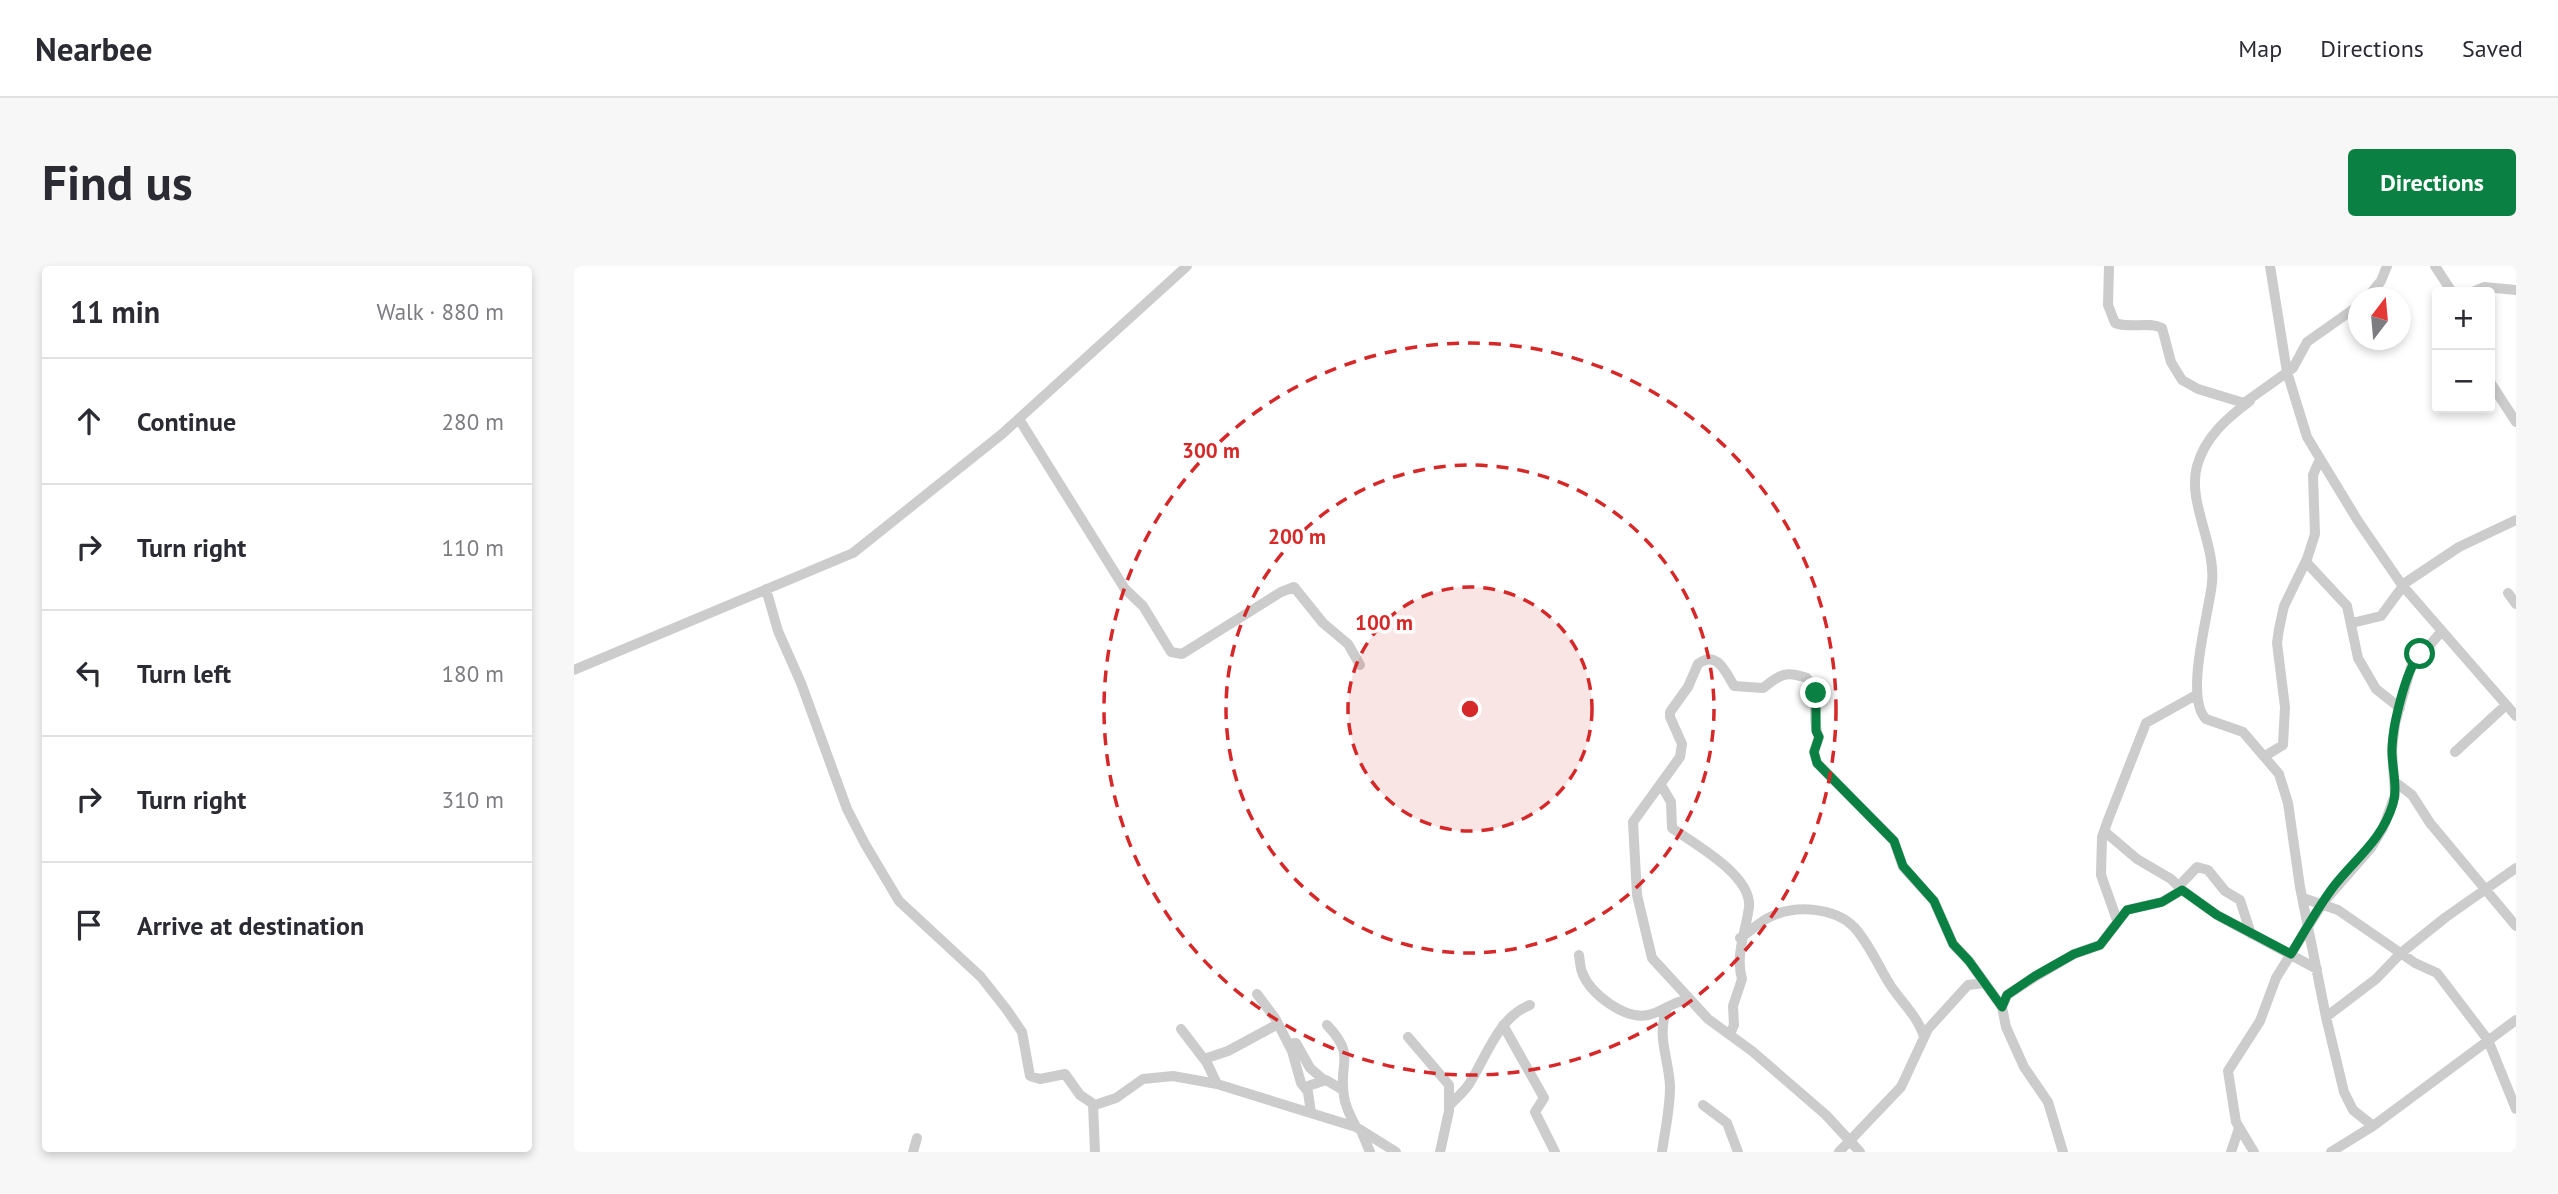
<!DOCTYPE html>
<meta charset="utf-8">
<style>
:root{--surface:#fff;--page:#f7f7f7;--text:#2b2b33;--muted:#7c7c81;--line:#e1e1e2;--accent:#0b8043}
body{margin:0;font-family:"PT Sans",sans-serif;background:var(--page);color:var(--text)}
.controls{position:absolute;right:21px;top:21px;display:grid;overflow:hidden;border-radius:7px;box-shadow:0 4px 10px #0003}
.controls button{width:63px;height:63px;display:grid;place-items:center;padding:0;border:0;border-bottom:2px solid var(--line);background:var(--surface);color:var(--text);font:35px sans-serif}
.compass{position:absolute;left:1774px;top:21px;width:63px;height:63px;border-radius:50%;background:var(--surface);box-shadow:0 4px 10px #0003;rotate:16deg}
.stop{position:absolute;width:21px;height:21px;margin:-16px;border:5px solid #0b8043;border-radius:50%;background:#fff}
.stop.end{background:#0b8043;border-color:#fff;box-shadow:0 2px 7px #0008}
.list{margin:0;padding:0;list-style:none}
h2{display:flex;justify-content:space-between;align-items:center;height:91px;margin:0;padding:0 28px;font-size:30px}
h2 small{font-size:23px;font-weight:400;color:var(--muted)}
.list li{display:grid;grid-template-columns:46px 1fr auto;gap:21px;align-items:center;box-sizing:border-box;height:126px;padding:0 28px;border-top:2px solid var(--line)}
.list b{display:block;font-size:26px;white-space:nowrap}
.list em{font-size:23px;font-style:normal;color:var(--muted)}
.icon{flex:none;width:38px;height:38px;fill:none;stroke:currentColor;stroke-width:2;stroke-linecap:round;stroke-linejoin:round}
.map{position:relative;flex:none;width:1942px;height:886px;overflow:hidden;border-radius:7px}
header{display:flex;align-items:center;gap:42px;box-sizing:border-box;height:98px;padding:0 35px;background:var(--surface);border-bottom:2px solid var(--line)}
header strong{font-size:33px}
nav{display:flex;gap:38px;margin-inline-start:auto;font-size:24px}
.intro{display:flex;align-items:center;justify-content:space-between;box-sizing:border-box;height:168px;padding:0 42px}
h1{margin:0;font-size:49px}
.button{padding:18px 32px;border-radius:7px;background:var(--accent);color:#fff;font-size:24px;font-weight:700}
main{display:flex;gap:42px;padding:0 42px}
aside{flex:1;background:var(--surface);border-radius:7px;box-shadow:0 4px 10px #0003}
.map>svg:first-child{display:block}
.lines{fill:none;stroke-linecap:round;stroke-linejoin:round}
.minor{stroke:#ccc;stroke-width:10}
.route{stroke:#0b8043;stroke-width:9}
.ring{fill:none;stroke:#d62828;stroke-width:3.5;stroke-dasharray:12 9}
.centre{fill:#d62828;stroke:#fff;stroke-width:3.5}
.ring-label{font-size:21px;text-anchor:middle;font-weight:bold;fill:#d62828;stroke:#fff;stroke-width:7;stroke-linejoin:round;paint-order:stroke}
</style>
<header>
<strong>Nearbee</strong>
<nav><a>Map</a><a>Directions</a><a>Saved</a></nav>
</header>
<div class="intro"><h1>Find us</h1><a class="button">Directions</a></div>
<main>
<aside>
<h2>11 min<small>Walk · 880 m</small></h2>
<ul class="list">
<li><svg class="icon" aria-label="ahead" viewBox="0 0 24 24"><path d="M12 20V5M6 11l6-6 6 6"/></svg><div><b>Continue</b></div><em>280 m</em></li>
<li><svg class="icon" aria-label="right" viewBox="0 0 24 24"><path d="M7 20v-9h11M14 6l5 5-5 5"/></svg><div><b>Turn right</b></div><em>110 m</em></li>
<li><svg class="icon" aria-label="left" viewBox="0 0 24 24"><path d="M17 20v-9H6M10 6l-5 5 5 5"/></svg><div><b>Turn left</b></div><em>180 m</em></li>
<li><svg class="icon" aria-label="right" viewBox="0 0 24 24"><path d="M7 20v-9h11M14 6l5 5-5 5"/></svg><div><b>Turn right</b></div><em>310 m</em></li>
<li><svg class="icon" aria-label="arrive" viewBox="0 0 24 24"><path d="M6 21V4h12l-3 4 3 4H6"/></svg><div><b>Arrive at destination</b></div></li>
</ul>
</aside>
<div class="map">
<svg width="1942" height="886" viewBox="0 0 1942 886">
<rect width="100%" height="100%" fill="#fff"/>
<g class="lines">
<path class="minor" d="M 1535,0 L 1534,39 L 1541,57 C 1557,63 1574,55 1588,62 L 1597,96 L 1608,114 L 1624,123 L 1670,137 L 1719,102 L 1733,76 L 1784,40
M 1696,0 L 1713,106 L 1733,171 L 1784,255 L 1828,319 L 1942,450
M 1861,0 L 1878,26
M 1898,26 L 1910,21 L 1942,24
M 1793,32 L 1807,15 L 1813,0
M 1916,116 L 1942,156
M 1676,135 C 1653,152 1631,171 1623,200 C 1613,236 1642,278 1638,317 C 1635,347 1610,431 1632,453 L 1669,466 L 1705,508 L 1714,537 L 1726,621 L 1752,751 L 1770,826 L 1779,844 L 1799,860
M 445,153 L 551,323 L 569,340 L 597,386 L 608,388 L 707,326 L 720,321 L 749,357 L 774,378 L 786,399
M 1732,296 L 1773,340 L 1784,392 L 1802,423 L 1826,442
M 1828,319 L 1885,281 L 1942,254
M 192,323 L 204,365 L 227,417 L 273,543 L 291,578 L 325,635 L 407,711 L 433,744 L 448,766 L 456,810 L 466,813 L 491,808 L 506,829 L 521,839 L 542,832 L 569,813 L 599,810 L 643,818 L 782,861 L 822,886
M 1934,327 L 1942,338
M 1778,357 L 1807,350 L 1829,320
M 0,404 L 279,287 L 428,168 L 613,0
M 1881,486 L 1932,439
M 1691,490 L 1709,479 L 1711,441 L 1703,377 L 1705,363 L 1710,340 L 1733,293 L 1741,268 L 1739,209 L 1746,193
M 1821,516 L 1838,529 L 1856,557 L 1942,660
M 1087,519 L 1097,536 L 1098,562 C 1120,578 1178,609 1175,641 C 1172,665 1161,689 1168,713 L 1159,740 L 1160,759 L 1156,768
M 1530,565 L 1563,593 L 1597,613 L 1607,623
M 1605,620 L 1623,601 L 1634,604 L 1651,625 L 1666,634 L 1677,668
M 1729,632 L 1764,644 L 1841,697 L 1863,707 L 1914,774 L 1942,843
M 1543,654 L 1527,609 L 1528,571 L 1534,554 L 1572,457 L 1622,429
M 1166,672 C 1177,665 1186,655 1198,650 C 1222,639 1260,641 1280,661 C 1294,676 1304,699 1315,717 C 1326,735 1344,750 1350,771
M 1005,689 C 1006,695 1006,701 1008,706 C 1016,728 1051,754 1074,749 C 1089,746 1100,734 1115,734
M 683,728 L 701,752 L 718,785 L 727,817 L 734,826 L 737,847
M 1752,751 L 1802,713 L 1827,687 L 1872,651 L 1942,602
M 753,759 C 783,791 764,795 770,830 C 771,841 777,851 782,861
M 929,759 L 970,832 L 961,846 L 981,886
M 607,763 L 633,797 L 643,818
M 834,771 L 875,819 L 875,845 L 866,886
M 714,778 L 722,777 L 736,802 L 750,814
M 630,793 L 654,785 L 704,758
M 731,821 L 752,814 L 769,824
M 519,839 L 521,886
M 876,839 C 882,832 890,826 895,818 C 912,792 924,751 956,739
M 1129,839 L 1153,857 L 1164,886
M 788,867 L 796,886
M 339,886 L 343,872
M 1088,886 C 1091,864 1096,843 1096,821 C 1095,791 1082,772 1093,742
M 1265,886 L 1327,821 L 1354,763 L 1394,719 L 1411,717
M 1286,886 L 1252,849 L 1178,785 L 1134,753 L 1078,692 L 1063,629 L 1059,556 L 1106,491 L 1108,478 L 1096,451 L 1096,446 L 1114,421 L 1124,398 C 1143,383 1152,407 1160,420 L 1189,422 C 1206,409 1210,404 1233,412 C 1248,431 1236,451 1245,471 L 1240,486 L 1243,497 L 1320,575 L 1329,601 L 1360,635 L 1379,678 L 1395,695 L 1428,741
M 1489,886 L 1474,836 L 1450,801 L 1432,761 L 1428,741 L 1433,729 L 1461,711 L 1500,688 L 1526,679 L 1553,644 L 1588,636 L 1608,624 L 1643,649 L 1743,703
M 1657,886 L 1665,862
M 1680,886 L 1662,856 L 1654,805 L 1686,755 L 1702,712 L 1748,638 L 1797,582 L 1809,562 L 1821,529 L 1818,484 L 1821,458 L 1837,401 L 1867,366
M 1757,886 L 1799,860 L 1942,754"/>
</g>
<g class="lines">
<path class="route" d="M 1242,427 L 1242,465 L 1245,471 L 1240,486 L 1243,497 L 1320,575 L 1329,600 L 1360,635 L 1379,678 L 1395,695 L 1428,741 L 1433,729 L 1461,710 L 1500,688 L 1526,679 L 1553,644 L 1588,636 L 1608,624 L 1643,649 L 1717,688 C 1731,665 1744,641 1760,620 C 1782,592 1808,574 1819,538 C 1824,521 1818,503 1818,485 C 1818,462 1831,405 1846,388"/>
</g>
<circle cx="896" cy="443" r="122" fill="#d62828" fill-opacity=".12"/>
<g class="ring">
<circle cx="896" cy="443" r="122"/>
<circle cx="896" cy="443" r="244"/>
<circle cx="896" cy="443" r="366"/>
</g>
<circle cx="896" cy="443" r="10" class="centre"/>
<g class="ring-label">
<text x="637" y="192">300 m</text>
<text x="723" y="278">200 m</text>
<text x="810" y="364">100 m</text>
</g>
</svg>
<div class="controls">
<button>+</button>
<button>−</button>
</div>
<svg class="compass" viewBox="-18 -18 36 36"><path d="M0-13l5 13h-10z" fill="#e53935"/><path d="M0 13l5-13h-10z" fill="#7c7c81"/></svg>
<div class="stop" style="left:1846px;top:388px"></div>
<div class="stop end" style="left:1242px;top:427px"></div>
</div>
</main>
